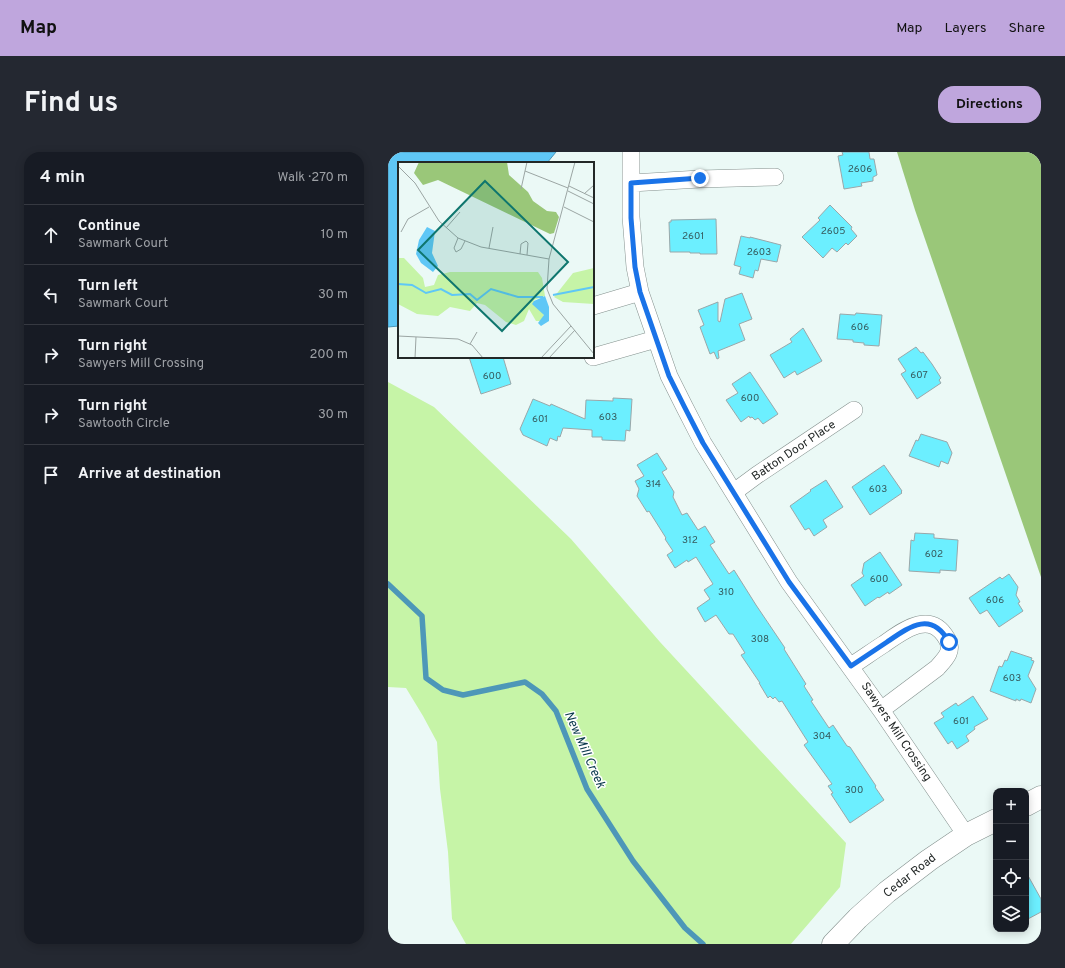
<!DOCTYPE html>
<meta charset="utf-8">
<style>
:root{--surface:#171b24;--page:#242831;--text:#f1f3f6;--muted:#9ea1a6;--line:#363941;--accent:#bfa6dd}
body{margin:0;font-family:Overpass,sans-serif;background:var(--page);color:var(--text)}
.controls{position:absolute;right:12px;bottom:12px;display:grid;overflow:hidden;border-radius:8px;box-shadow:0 2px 10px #0003}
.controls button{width:36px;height:36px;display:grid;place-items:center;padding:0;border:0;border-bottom:1px solid var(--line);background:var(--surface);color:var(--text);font:20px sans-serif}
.stop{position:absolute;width:12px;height:12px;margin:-9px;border:3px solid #1a73e8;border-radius:50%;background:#fff}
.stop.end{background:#1a73e8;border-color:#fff;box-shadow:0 1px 4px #0008}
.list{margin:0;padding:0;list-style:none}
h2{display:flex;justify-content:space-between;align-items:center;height:52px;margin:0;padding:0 16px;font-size:17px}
h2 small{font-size:13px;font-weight:400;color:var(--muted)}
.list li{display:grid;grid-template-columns:26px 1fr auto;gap:12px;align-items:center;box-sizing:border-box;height:60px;padding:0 16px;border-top:1px solid var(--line)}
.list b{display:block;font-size:15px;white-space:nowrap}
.list p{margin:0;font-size:13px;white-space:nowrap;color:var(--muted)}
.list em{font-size:13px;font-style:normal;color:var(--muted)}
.icon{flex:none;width:22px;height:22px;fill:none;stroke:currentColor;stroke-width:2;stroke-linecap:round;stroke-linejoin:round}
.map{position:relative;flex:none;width:653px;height:792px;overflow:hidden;border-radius:16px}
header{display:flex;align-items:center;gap:24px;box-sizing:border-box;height:56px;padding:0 20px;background:var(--accent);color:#111}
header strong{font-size:19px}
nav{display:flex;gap:22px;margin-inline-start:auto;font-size:14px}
.intro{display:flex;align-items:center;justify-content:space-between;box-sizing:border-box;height:96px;padding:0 24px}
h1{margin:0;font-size:28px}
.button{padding:10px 18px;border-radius:16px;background:var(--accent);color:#111;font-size:14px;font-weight:700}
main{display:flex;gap:24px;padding:0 24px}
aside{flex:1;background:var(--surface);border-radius:16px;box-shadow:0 2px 10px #0003}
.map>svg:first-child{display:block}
.green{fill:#c6f4a7}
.forest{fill:#9ac779}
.water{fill:#5fc7f6;stroke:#4d97b8}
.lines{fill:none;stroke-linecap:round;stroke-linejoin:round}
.stream{stroke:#4d97b8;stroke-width:5.5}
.building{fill:#6cefff;stroke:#9aa7a9}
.street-casing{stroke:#84918e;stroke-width:18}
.secondary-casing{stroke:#84918e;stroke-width:23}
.street{stroke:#fff;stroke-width:17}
.secondary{stroke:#fff;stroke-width:22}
.route{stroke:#1a73e8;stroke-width:5}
.labels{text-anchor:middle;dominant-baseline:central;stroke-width:3;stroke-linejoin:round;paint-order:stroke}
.number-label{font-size:10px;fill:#355a5d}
.street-label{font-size:12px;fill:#232827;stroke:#fff}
.water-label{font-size:13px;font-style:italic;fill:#0a394c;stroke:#fff}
.inset-river{fill:none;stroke:#5fc7f6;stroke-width:2}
.inset-road{fill:none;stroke:#9ba5a3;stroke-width:1}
.view{fill:#0f766e;fill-opacity:0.15;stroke:#0f766e;stroke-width:2}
.inset-edge{fill:none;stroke:#232827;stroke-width:2}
</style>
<header>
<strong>Map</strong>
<nav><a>Map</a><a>Layers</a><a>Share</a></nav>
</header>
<div class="intro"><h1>Find us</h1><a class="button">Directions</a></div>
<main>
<aside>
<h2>4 min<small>Walk · 270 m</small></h2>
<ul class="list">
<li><svg class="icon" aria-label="ahead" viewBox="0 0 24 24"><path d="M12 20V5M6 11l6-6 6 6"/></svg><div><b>Continue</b><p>Sawmark Court</p></div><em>10 m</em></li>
<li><svg class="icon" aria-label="left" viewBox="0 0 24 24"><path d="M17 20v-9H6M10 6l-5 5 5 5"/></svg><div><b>Turn left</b><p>Sawmark Court</p></div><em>30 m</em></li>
<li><svg class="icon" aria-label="right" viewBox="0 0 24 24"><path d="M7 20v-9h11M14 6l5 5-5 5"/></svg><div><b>Turn right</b><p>Sawyers Mill Crossing</p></div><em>200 m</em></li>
<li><svg class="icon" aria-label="right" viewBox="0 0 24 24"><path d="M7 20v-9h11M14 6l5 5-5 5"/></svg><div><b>Turn right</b><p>Sawtooth Circle</p></div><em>30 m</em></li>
<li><svg class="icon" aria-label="arrive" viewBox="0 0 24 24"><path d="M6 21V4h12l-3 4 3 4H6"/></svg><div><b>Arrive at destination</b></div></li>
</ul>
</aside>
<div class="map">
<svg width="653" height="792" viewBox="0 0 653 792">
<rect width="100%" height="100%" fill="#ebf9f6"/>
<path class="green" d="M 0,230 L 46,255 L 183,387 L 272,490 L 458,691 L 452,735 L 403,792 L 78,792 L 64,767 L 60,700 L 52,637 L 49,590 L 35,564 L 18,536 L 0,535 Z"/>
<path class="forest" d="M 509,0 L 653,0 L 653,425 L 527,58 Z"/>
<path class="water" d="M 0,0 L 168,0 L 159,11 L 11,11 L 11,174 L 0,175 Z"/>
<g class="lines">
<path class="stream" d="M 0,432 L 34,464 L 38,526 L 55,538 L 75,543 L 137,530 L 154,542 L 168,559 L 199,637 L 245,709 L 297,776 L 315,792"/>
</g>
<path class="building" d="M 454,0 L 481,0 L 482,7 L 486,7 L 489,23 L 485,25 L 485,29 L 473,31 L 474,34 L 456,37 L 450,4 L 455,3 Z
M 442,53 L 464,75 L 463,77 L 469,84 L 460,93 L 458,91 L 449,100 L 444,96 L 435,106 L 414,85 L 432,68 L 430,66 Z
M 328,67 L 329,102 L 312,102 L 312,101 L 302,101 L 302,100 L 282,100 L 281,70 L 283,70 L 283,68 Z
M 353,84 L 362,86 L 362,85 L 393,93 L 389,110 L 373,107 L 370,119 L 367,118 L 365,126 L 351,122 L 353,115 L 346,113 Z
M 354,141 L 364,167 L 351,172 L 357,188 L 330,199 L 331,206 L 329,207 L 326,200 L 322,202 L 312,175 L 316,173 L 310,158 L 330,150 L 330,169 L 332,170 L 337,147 Z
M 468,161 L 494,163 L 491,194 L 476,193 L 476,191 L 465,190 L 465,188 L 449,187 L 452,162 L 467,163 Z
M 415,176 L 434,209 L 409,223 L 407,219 L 396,226 L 382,203 L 404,190 L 402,187 Z
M 528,195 L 533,201 L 535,200 L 544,212 L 553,226 L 551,228 L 553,231 L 529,247 L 513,222 L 518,219 L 510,207 Z
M 81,205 L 115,205 L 123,232 L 93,242 Z
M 362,220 L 390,262 L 375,272 L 370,266 L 367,268 L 364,265 L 362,266 L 361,264 L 353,270 L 338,248 L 350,241 L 344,232 Z
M 225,246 L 244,247 L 242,279 L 238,278 L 237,289 L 214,288 L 214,285 L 204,285 L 204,278 L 175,276 L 172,285 L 170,284 L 169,289 L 162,286 L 159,294 L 135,283 L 132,277 L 145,247 L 162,254 L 163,252 L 197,267 L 198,248 L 225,249 Z
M 533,282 L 559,290 L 564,301 L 560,312 L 553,309 L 551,315 L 521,304 L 528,288 L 530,289 Z
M 269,301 L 279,317 L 274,320 L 286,340 L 285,345 L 294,363 L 299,361 L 310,378 L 317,374 L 327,390 L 322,393 L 341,422 L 346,418 L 368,453 L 397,496 L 396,497 L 418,532 L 416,534 L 425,548 L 423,549 L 441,576 L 445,573 L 459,594 L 462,595 L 488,634 L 487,635 L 496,648 L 462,671 L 443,642 L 445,641 L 440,634 L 444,632 L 416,593 L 420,590 L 394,549 L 391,550 L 387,545 L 385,547 L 382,544 L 380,546 L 371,531 L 372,531 L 353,503 L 357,501 L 345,482 L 341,482 L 328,463 L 317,470 L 309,456 L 322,447 L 316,438 L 325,432 L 308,405 L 300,410 L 299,408 L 287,416 L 279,403 L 285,399 L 277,387 L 278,386 L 261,359 L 259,360 L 249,344 L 251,337 L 247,329 L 256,324 L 249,313 Z
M 496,313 L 514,339 L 513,340 L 514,341 L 482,363 L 464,335 Z
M 438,328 L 455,355 L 435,368 L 439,375 L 426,384 L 421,376 L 417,378 L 402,354 L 423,339 L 422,338 Z
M 527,381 L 546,382 L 546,386 L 570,388 L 568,419 L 552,418 L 552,421 L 521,419 L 523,388 L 526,389 Z
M 492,400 L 514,433 L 501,442 L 500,440 L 491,446 L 490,445 L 477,454 L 463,433 L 476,424 L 474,421 L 476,411 Z
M 621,422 L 630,435 L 628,443 L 632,450 L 630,451 L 635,459 L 611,475 L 599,458 L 592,462 L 581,446 L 612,425 L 614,427 Z
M 623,499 L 644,506 L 643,508 L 646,509 L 640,524 L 648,537 L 643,551 L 633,547 L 632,549 L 628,547 L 628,549 L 602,539 L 611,514 L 614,515 L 617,508 L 619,509 Z
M 585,544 L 600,567 L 586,575 L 587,577 L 578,584 L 581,589 L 569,597 L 564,589 L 560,592 L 546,571 L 556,565 L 553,561 L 568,551 L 570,554 Z
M 638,720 L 653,747 L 653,760 L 638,768 Z"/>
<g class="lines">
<defs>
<path id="street" d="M 243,0 L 243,65 L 247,115 L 252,140 L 281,224 L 296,254 L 315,291 L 401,430 L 493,558 L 578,683
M 243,31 L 312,27 L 387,25
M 205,154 L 252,140
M 205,205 L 268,187
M 346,340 L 369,323 L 466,258
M 463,514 C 474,507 485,499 496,492 C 515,479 542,457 559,487 C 566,499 557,507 549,516 L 493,558"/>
<path id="secondary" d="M 638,653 L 653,645
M 445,792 L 470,766 L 499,740 L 541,708 L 578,683 L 608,668"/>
</defs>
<use href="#street" class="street-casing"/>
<use href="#secondary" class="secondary-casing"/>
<use href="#street" class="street"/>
<use href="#secondary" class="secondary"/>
</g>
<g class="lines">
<path class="route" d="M 312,26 L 243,31 L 243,66 L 247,115 L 252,140 L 281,224 L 296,254 L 315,291 L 401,430 L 463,514 C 475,506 487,498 499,490 C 521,475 543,458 561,490"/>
</g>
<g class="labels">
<g class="number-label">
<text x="472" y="17">2606</text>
<text x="445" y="79">2605</text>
<text x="305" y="84">2601</text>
<text x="371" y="100">2603</text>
<text x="472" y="175">606</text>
<text x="531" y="223">607</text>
<text x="104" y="224">600</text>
<text x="362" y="246">600</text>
<text x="220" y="265">603</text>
<text x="152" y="267">601</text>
<text x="265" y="332">314</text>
<text x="490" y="337">603</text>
<text x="302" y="388">312</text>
<text x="546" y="402">602</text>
<text x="491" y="427">600</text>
<text x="338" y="440">310</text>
<text x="607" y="448">606</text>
<text x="372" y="487">308</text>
<text x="624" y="526">603</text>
<text x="573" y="569">601</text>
<text x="434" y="584">304</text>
<text x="466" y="638">300</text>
</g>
<g class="street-label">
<text transform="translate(406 299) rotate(-34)">Batton Door Place</text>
<text transform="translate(508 580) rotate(56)">Sawyers Mill Crossing</text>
<text transform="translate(522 724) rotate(-38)">Cedar Road</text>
</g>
<g class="water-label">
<text transform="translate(196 598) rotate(66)">New Mill Creek</text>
</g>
</g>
<g transform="translate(10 10)">
<rect width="196" height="196" fill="#ebf9f6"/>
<path d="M 0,96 L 6,96 L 25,116 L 27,125 L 36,123 L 40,113 L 52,110 L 140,110 L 144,116 L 147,134 L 136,138 L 146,153 L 143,159 L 138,159 L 131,147 L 126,159 L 118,163 L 108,160 L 87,143 L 79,141 L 72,149 L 52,145 L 40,154 L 19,152 L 0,142 ZM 196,106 L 196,142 L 165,140 L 156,135 L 175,111 Z" fill="#c6f4a7"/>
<path d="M 21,0 L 109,0 L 111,13 L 130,30 L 135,39 L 149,49 L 158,50 L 161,55 L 156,71 L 152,72 L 40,18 L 25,23 L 16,11 Z" fill="#9ac779"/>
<path d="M 29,65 L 37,69 L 34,91 L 40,104 L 35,110 L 23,101 L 18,92 L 21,78 ZM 147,134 L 151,145 L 151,159 L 143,164 L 140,161 L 146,153 L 134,142 L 136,139 Z" fill="#5fc7f6"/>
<path class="inset-river" d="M 0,122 L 14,123 L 28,131 L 43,127 L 54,133 L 72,132 L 79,138 L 93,127 L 120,135 L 145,135M 155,133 L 196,125"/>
<path class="inset-road" d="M 177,0 L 151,97 L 149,127 L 155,142 L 196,192M 0,4 L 17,21 L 41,59 L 60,76 L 83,85 L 151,97M 127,9 L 170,26M 171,24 L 196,36M 123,27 L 129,0M 170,29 L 196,42M 186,32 L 196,23M 166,45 L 196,60M 48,66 L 62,50M 3,70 L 10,57 L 31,45M 60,76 L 56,86 L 58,90 L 63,87 L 67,79M 91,86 L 95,65M 122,92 L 123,82 L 128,79 L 130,81 L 129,93M 0,174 L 60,177 L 74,183 L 85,196M 72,182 L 79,170M 17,196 L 18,175M 143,196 L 173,164M 151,196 L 177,168"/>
<path class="view" d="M 87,19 L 170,100 L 104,169 L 20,88 Z"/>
<rect width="196" height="196" class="inset-edge"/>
</g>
</svg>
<div class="controls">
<button>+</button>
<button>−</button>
<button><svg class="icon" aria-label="locate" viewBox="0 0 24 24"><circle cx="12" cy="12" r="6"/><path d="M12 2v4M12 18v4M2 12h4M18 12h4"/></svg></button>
<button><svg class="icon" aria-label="layers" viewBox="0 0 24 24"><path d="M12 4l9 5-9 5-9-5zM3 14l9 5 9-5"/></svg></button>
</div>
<div class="stop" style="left:561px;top:490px"></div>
<div class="stop end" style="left:312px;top:26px"></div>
</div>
</main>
